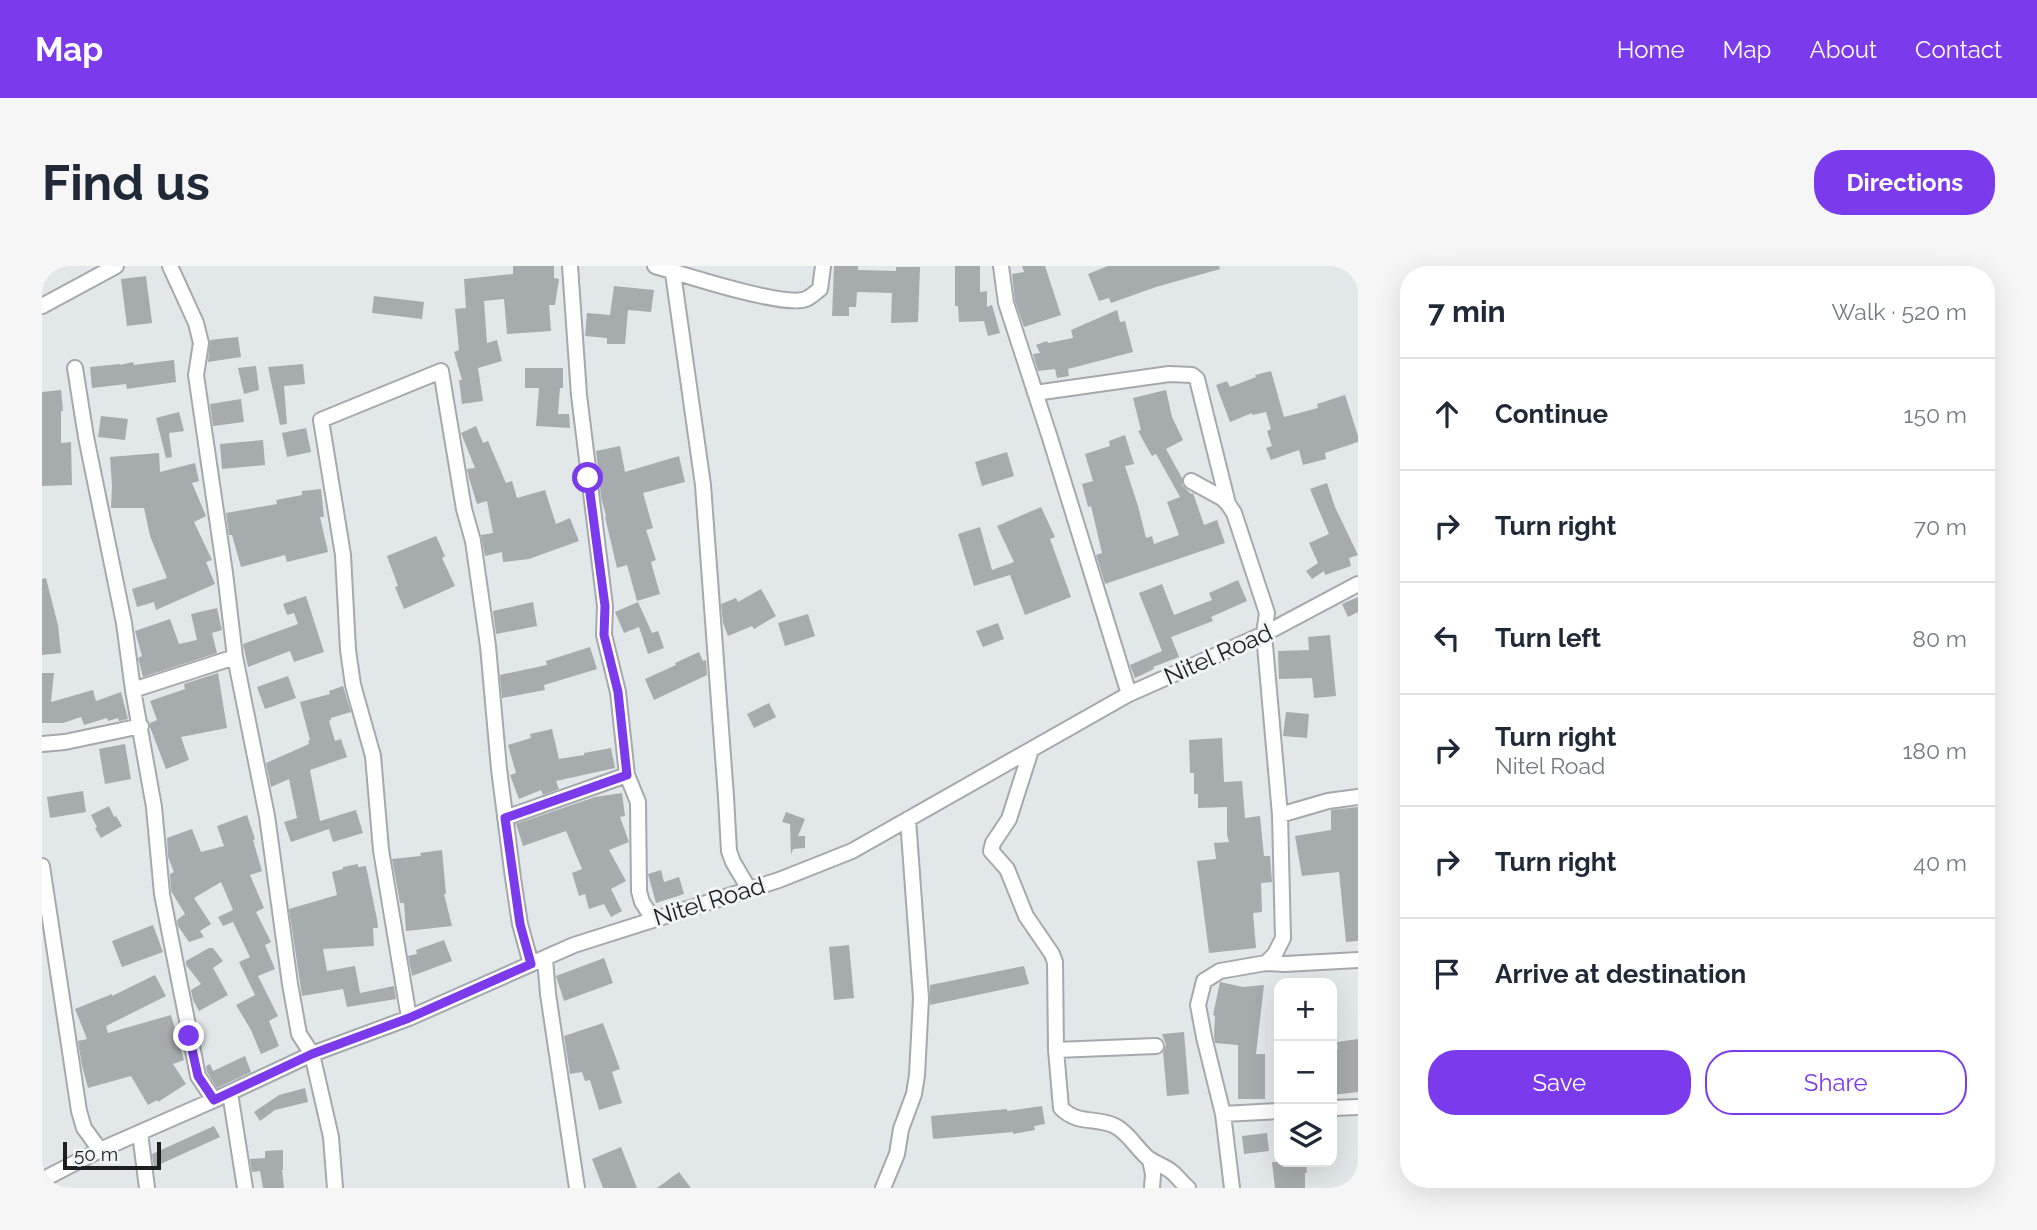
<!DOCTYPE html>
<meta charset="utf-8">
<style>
:root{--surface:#fff;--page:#f6f6f7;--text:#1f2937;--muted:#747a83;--line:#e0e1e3;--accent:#7c3aed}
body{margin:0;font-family:Raleway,sans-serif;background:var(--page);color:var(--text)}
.controls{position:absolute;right:21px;bottom:21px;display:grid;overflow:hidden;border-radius:14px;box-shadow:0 7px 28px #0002}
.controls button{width:63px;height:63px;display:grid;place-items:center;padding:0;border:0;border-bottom:2px solid var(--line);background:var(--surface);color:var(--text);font:35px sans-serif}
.scale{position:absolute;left:21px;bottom:18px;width:98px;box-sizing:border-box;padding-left:7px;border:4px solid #1c1e1f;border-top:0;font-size:19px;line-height:24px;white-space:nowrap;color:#1c1e1f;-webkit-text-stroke:5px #eff4f8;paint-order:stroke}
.stop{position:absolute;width:21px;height:21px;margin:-16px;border:5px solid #7c3aed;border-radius:50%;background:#fff}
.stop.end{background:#7c3aed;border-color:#fff;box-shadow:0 2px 7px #0008}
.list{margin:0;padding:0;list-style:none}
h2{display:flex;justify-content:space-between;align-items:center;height:91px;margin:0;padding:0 28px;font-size:30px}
h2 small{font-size:23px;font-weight:400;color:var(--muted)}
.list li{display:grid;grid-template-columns:46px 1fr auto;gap:21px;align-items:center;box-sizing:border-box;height:112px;padding:0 28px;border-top:2px solid var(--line)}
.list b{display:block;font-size:26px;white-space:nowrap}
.list p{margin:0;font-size:23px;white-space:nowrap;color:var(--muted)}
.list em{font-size:23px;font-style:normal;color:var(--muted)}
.actions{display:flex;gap:14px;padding:21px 28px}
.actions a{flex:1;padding:16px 0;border:2px solid var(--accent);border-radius:28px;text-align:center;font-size:24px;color:var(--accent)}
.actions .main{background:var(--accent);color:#fff}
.icon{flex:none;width:38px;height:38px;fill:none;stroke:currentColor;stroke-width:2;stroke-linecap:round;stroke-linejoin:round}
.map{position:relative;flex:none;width:1316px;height:922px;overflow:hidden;border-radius:28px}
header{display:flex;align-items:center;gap:42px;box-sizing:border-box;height:98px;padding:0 35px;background:var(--accent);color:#fff}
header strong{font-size:33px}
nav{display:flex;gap:38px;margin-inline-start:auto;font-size:24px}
.intro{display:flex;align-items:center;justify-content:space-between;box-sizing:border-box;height:168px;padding:0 42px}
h1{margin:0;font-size:49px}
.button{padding:18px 32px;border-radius:28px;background:var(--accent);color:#fff;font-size:24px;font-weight:700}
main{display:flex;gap:42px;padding:0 42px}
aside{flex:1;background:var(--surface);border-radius:28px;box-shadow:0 7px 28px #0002}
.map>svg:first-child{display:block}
.building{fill:#a6abae}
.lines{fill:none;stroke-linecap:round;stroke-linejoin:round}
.street-casing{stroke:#a5a9ad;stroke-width:18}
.street{stroke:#fff;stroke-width:14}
.route{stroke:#7c3aed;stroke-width:9}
.labels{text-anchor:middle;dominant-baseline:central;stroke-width:6;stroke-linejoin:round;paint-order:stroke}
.street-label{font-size:24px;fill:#1c1e1f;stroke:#eff4f8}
</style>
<header>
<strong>Map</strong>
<nav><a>Home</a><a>Map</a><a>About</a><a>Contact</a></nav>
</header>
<div class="intro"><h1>Find us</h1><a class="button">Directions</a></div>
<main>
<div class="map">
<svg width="1316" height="922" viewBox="0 0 1316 922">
<rect width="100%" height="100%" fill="#e2e7ea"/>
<path class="building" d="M 471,0 L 512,0 L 512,12 L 517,13 L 513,39 L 507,39 L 509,65 L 465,68 L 462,33 L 442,35 L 445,77 L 455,74 L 460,95 L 436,102 L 441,135 L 420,138 L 417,114 L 420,114 L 412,86 L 417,84 L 413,43 L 424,42 L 422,13 L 471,8 Z
M 792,0 L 816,0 L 816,4 L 854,5 L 854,1 L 878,1 L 876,56 L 849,57 L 850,27 L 815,26 L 814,41 L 807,41 L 807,50 L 790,50 Z
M 913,0 L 938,0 L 938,26 L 945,25 L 945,41 L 950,39 L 958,67 L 946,70 L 942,55 L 917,56 L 916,40 L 913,40 Z
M 980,0 L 1003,0 L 1019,49 L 982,61 L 973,35 L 970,8 L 982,6 Z
M 1066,0 L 1177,0 L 1178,3 L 1114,21 L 1069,37 L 1067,32 L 1057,35 L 1046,8 Z
M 104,10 L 110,57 L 85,60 L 79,13 Z
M 572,20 L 612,24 L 609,46 L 586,44 L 583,78 L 565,78 L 565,72 L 543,70 L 545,47 L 568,49 Z
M 332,30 L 382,36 L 380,53 L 330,47 Z
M 1075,44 L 1078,56 L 1083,55 L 1091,86 L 1026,103 L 1027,110 L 1015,112 L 1013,103 L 996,105 L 991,88 L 998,87 L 994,79 L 1005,75 L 1006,77 L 1031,72 L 1029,64 Z
M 196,71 L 199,91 L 166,96 L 168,74 Z
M 132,94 L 134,116 L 85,123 L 84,118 L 50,122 L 48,101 L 78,98 L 78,99 L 91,96 L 92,99 Z
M 261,98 L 263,118 L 242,120 L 245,158 L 238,159 L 226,101 Z
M 214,100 L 217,124 L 202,128 L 196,102 Z
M 483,102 L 521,102 L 521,122 L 518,122 L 516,148 L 527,148 L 528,162 L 494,160 L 497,122 L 483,122 Z
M 1229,105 L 1242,151 L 1276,142 L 1275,138 L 1303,129 L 1316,170 L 1316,176 L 1283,187 L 1284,193 L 1261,199 L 1257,184 L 1229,194 L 1224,182 L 1230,180 L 1225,165 L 1229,163 L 1224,146 L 1210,149 L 1210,147 L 1188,156 L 1174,119 L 1185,115 L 1188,121 L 1214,111 L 1213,109 Z
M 19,124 L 21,145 L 19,145 L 19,177 L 29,176 L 30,219 L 0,220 L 0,126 Z
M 1124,124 L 1130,151 L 1141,174 L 1124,183 L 1140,212 L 1140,219 L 1149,228 L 1151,227 L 1162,259 L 1175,254 L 1183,277 L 1063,318 L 1054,289 L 1060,287 L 1049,240 L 1046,241 L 1040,218 L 1051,215 L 1043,188 L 1068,180 L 1067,175 L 1083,169 L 1092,198 L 1083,200 L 1096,240 L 1104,272 L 1110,270 L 1112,278 L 1137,269 L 1125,236 L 1138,231 L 1114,188 L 1110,190 L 1107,185 L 1096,165 L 1099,164 L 1091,132 Z
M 199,133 L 202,156 L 171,160 L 168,138 Z
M 137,146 L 142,165 L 127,167 L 130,191 L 124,192 L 114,152 Z
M 59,150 L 86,153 L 83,174 L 56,171 Z
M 434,160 L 441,177 L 446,175 L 464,217 L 470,215 L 475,232 L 503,224 L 514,258 L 528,252 L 537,275 L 487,293 L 461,296 L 460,286 L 443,290 L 439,269 L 451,267 L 445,235 L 435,238 L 427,212 L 425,203 L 433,202 L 419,167 Z
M 264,162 L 269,186 L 245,191 L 240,167 Z
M 221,174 L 223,199 L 180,203 L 178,178 Z
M 578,180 L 583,206 L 637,190 L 643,216 L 601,227 L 611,262 L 604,264 L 614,294 L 609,296 L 618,328 L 595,335 L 585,299 L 575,302 L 563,251 L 564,250 L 559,231 L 554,185 Z
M 965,186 L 972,210 L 940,220 L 933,196 Z
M 117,187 L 118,206 L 153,197 L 157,215 L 150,217 L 164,250 L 152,256 L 170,294 L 164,296 L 173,318 L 114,344 L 112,336 L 95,341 L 90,323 L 125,312 L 108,270 L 102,242 L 69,242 L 70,220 L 68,191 Z
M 1285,217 L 1293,241 L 1316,289 L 1307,292 L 1309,300 L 1283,309 L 1282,305 L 1270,313 L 1264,305 L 1276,297 L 1267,277 L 1287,268 L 1268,223 Z
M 279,223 L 282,251 L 278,251 L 286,286 L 245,296 L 243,289 L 199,301 L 190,269 L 187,269 L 184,247 L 235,238 L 234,234 L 260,229 L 260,225 Z
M 999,241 L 1013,271 L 1008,273 L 1029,331 L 983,349 L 968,309 L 932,320 L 916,268 L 938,261 L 950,304 L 972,296 L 955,260 Z
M 394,270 L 403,290 L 400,292 L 413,320 L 362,343 L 353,321 L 356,320 L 345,290 Z
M 4,312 L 16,359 L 19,387 L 0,389 L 0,313 Z
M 1196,314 L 1205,335 L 1169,351 L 1171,355 L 1129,371 L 1137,391 L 1111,401 L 1112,403 L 1093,412 L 1088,399 L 1120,385 L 1097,327 L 1120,318 L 1132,349 L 1170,334 L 1167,327 Z
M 719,323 L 734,350 L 712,363 L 710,360 L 686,370 L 681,357 L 679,338 L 694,332 L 696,336 Z
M 264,330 L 282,386 L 252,396 L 248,385 L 206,401 L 201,378 L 256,358 L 252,347 L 245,349 L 241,338 Z
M 1316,331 L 1316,346 L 1306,351 L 1300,338 Z
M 491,336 L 495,360 L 454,368 L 451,345 Z
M 596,336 L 610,367 L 616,365 L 622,382 L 606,388 L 597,361 L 582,367 L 573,346 Z
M 175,342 L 180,364 L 170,367 L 175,387 L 101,411 L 96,392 L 100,390 L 93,365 L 128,353 L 137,378 L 155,374 L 149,348 Z
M 766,348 L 773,370 L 743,380 L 736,357 Z
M 956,357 L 962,373 L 941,381 L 934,365 Z
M 1288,369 L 1294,430 L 1272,432 L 1270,412 L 1237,413 L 1236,385 L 1267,384 L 1266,371 Z
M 548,381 L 555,403 L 502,419 L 503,424 L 460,432 L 458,409 L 505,399 L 504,395 Z
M 657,386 L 661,395 L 664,394 L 665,409 L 612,434 L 603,413 L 634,399 L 633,397 Z
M 0,407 L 12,407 L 9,436 L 51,424 L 54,435 L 79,426 L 86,453 L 77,455 L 76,452 L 66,455 L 65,452 L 42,459 L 39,451 L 21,457 L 0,457 Z
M 176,407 L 185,462 L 139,471 L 147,494 L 124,503 L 108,461 L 108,457 L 115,454 L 108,435 L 143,423 L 142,418 Z
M 246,410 L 254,432 L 223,443 L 215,421 Z
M 301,420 L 309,446 L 289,452 L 289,454 L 287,455 L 293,475 L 299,473 L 305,491 L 268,504 L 278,555 L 314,544 L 321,567 L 291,576 L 287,563 L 249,576 L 242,556 L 255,552 L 247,513 L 229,521 L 224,497 L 267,478 L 266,475 L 268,474 L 258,436 L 288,428 L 287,425 Z
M 727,437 L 734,451 L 712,462 L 705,448 Z
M 1244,446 L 1267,448 L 1265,472 L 1241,470 Z
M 510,463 L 517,493 L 542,489 L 542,487 L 569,482 L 573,502 L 514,515 L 517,523 L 501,529 L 499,524 L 477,533 L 468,509 L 474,507 L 466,479 L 489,472 L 488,468 Z
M 1180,472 L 1182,516 L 1200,515 L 1203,552 L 1218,550 L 1222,590 L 1228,590 L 1230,616 L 1219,617 L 1220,646 L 1211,647 L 1214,682 L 1167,687 L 1155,595 L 1174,593 L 1172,577 L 1187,576 L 1185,569 L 1185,541 L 1156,542 L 1156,528 L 1152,528 L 1152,507 L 1148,507 L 1147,474 Z
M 83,478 L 89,513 L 63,518 L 57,483 Z
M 41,525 L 44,546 L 8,552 L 5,531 Z
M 580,527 L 583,550 L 578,551 L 587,576 L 567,584 L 584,615 L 569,623 L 580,645 L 569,651 L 562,638 L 547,643 L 543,628 L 537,630 L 530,607 L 540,603 L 524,565 L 481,580 L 474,558 L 553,531 Z
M 67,540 L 72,551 L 74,550 L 80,560 L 59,572 L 53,562 L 55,561 L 49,549 Z
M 1316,541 L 1316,675 L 1304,676 L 1297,606 L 1260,610 L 1253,570 L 1289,564 L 1289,544 Z
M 744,546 L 763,553 L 756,570 L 763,570 L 763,582 L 751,583 L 749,589 L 748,558 L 740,556 Z
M 205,549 L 213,573 L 211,574 L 220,605 L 208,609 L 222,642 L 214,646 L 229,676 L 223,679 L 233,703 L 216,710 L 236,750 L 227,755 L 237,780 L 219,788 L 209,764 L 194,739 L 213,729 L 197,696 L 208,691 L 191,656 L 181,660 L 176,651 L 191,644 L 179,616 L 152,632 L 169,658 L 158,665 L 162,671 L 147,676 L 136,660 L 135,654 L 143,648 L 129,625 L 128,608 L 132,606 L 126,591 L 125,572 L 150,563 L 159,586 L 182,580 L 175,560 Z
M 400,584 L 404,628 L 402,628 L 410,660 L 364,665 L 362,637 L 358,637 L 350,593 L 379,590 L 378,587 Z
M 316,598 L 316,601 L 324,600 L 335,653 L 336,662 L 331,662 L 332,680 L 281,683 L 285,705 L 313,700 L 318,727 L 352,720 L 354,733 L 305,741 L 301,723 L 260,730 L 247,643 L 295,629 L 290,606 L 301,603 L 301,601 Z
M 619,604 L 622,616 L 637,611 L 642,628 L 614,637 L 606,608 Z
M 111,659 L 121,686 L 80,701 L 70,675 Z
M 402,674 L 410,695 L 370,710 L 366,690 L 375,688 L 374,684 Z
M 807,679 L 812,732 L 792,734 L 787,681 Z
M 167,682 L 171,682 L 181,695 L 171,702 L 186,729 L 157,745 L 151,734 L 149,724 L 159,718 L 144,699 L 144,695 Z
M 562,692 L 571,717 L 522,735 L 514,710 Z
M 982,700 L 987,718 L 888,739 L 888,719 Z
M 113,709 L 124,730 L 64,760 L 66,767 L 129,749 L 142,794 L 131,798 L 144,818 L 116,836 L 115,834 L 106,839 L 89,810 L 46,822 L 40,800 L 36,775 L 45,773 L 33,743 L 70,728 L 70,730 Z
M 1178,716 L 1201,721 L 1222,719 L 1214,788 L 1223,788 L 1223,833 L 1196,833 L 1196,779 L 1173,777 L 1172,770 L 1173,750 L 1171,749 Z
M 561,757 L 578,803 L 570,806 L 580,837 L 557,844 L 548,814 L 543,815 L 540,806 L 528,808 L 522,770 Z
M 1142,766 L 1147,828 L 1125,830 L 1121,786 L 1124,779 L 1120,768 Z
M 1316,773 L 1316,826 L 1290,829 L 1290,784 L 1296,783 L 1295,776 Z
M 203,790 L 209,806 L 175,822 L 165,806 L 164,800 L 168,798 L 171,805 Z
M 263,822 L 266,836 L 233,844 L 218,855 L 212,846 L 237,829 Z
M 1000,840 L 1003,858 L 992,860 L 993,864 L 971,868 L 971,866 L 891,873 L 889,850 L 965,843 L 965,845 Z
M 172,860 L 178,871 L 112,901 L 110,888 Z
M 1225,867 L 1227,885 L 1202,888 L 1200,870 Z
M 579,881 L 595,922 L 561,922 L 550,893 Z
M 241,884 L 241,904 L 240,904 L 242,922 L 221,922 L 218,905 L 210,906 L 208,893 L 223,892 L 223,885 Z
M 1230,896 L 1264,896 L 1265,907 L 1263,907 L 1263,922 L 1233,922 Z
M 637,906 L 649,922 L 615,922 Z"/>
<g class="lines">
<defs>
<path id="street" d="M 128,0 L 154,57 L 159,77 L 154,109 L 183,307 L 193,391 L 225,550 L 248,718 L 257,768 L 270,788 L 289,871 L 293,922
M 528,0 L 537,129 L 563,340 L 562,369 L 576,426 L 585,509 L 596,536 L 597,625 L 600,636 L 611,653
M 613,0 C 640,8 742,42 764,33 C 769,31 774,26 778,23 L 781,0
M 630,0 L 661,219 L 684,531 L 687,585 L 691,596 L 707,623
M 959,0 L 964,37 L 1008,172 L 1087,428
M 0,40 L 74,0
M 33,102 L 44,171 L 82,357 L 91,424 L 112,541 L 120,628 L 156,810 L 172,834
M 993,127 L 1127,108 L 1150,109 L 1155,113 L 1186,238
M 1149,215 L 1180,232 L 1186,238 L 1192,247 L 1225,347 L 1222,368 L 1238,549 L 1241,672 L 1233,688 L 1224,697 L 1178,705 L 1162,715 L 1156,739 L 1162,771 L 1181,848 L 1190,922
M 91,424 L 193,391
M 0,478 L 23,476 L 99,460
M 989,484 L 967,553 L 951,577 L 949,585 L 965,603 L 984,650 L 1010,688 L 1013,696 L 1014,784 L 1019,842 C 1037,860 1056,850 1075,861 C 1088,869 1095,883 1106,892 C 1114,898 1123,900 1130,906 C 1136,911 1140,917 1146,922
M 1238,549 L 1286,535 L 1316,531
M 463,552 L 585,509
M 0,600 L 37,845 L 42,862 L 58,884
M 503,693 L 506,728 L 535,922
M 1224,697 L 1243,698 L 1316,694
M 367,752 L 339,584 L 331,490 L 311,419 L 306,384 L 301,289 L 279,154 L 399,105 L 422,243 L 431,275 L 446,380 L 457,503 L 471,612 L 478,658 L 489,698
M 1014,784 L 1114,780
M 188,827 L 203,922
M 1290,842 L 1316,841
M 1181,848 L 1237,845
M 98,867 L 105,922
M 1108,894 L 1111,908 L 1110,922
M 0,914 L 58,884 L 172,834 L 270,788 L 367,752 L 532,679 L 737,614 L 810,585 L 1087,428 L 1222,368 L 1316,318
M 841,922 L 855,888 L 859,863 L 872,828 L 875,809 L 879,732 L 866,553"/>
</defs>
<use href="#street" class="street-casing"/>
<use href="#street" class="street"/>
</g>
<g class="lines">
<path class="route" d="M 147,770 L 156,810 L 172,834 L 270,788 L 367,752 L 489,698 L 478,658 L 463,552 L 585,509 L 576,426 L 562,369 L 563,340 L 546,212"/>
</g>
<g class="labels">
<g class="street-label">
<text transform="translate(1176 388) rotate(-24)">Nitel Road</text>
<text transform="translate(667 635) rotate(-17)">Nitel Road</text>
</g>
</g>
</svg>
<div class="controls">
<button>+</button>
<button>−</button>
<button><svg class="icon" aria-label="layers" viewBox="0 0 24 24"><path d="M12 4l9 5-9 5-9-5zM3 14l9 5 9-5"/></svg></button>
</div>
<div class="scale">50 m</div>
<div class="stop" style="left:546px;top:212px"></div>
<div class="stop end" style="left:147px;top:770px"></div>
</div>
<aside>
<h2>7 min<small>Walk · 520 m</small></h2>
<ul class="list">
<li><svg class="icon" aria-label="ahead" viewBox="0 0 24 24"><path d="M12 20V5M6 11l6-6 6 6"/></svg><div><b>Continue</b></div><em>150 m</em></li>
<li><svg class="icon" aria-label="right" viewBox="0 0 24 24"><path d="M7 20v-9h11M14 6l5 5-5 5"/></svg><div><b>Turn right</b></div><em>70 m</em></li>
<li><svg class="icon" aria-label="left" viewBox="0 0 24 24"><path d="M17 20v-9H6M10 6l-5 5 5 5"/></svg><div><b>Turn left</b></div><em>80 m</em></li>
<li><svg class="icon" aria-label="right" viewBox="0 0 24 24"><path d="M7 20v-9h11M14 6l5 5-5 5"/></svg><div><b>Turn right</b><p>Nitel Road</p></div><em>180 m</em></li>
<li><svg class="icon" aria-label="right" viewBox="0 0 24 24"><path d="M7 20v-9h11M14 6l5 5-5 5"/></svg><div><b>Turn right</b></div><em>40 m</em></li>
<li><svg class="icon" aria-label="arrive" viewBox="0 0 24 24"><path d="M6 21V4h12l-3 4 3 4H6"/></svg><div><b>Arrive at destination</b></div></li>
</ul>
<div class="actions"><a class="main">Save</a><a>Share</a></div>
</aside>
</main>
